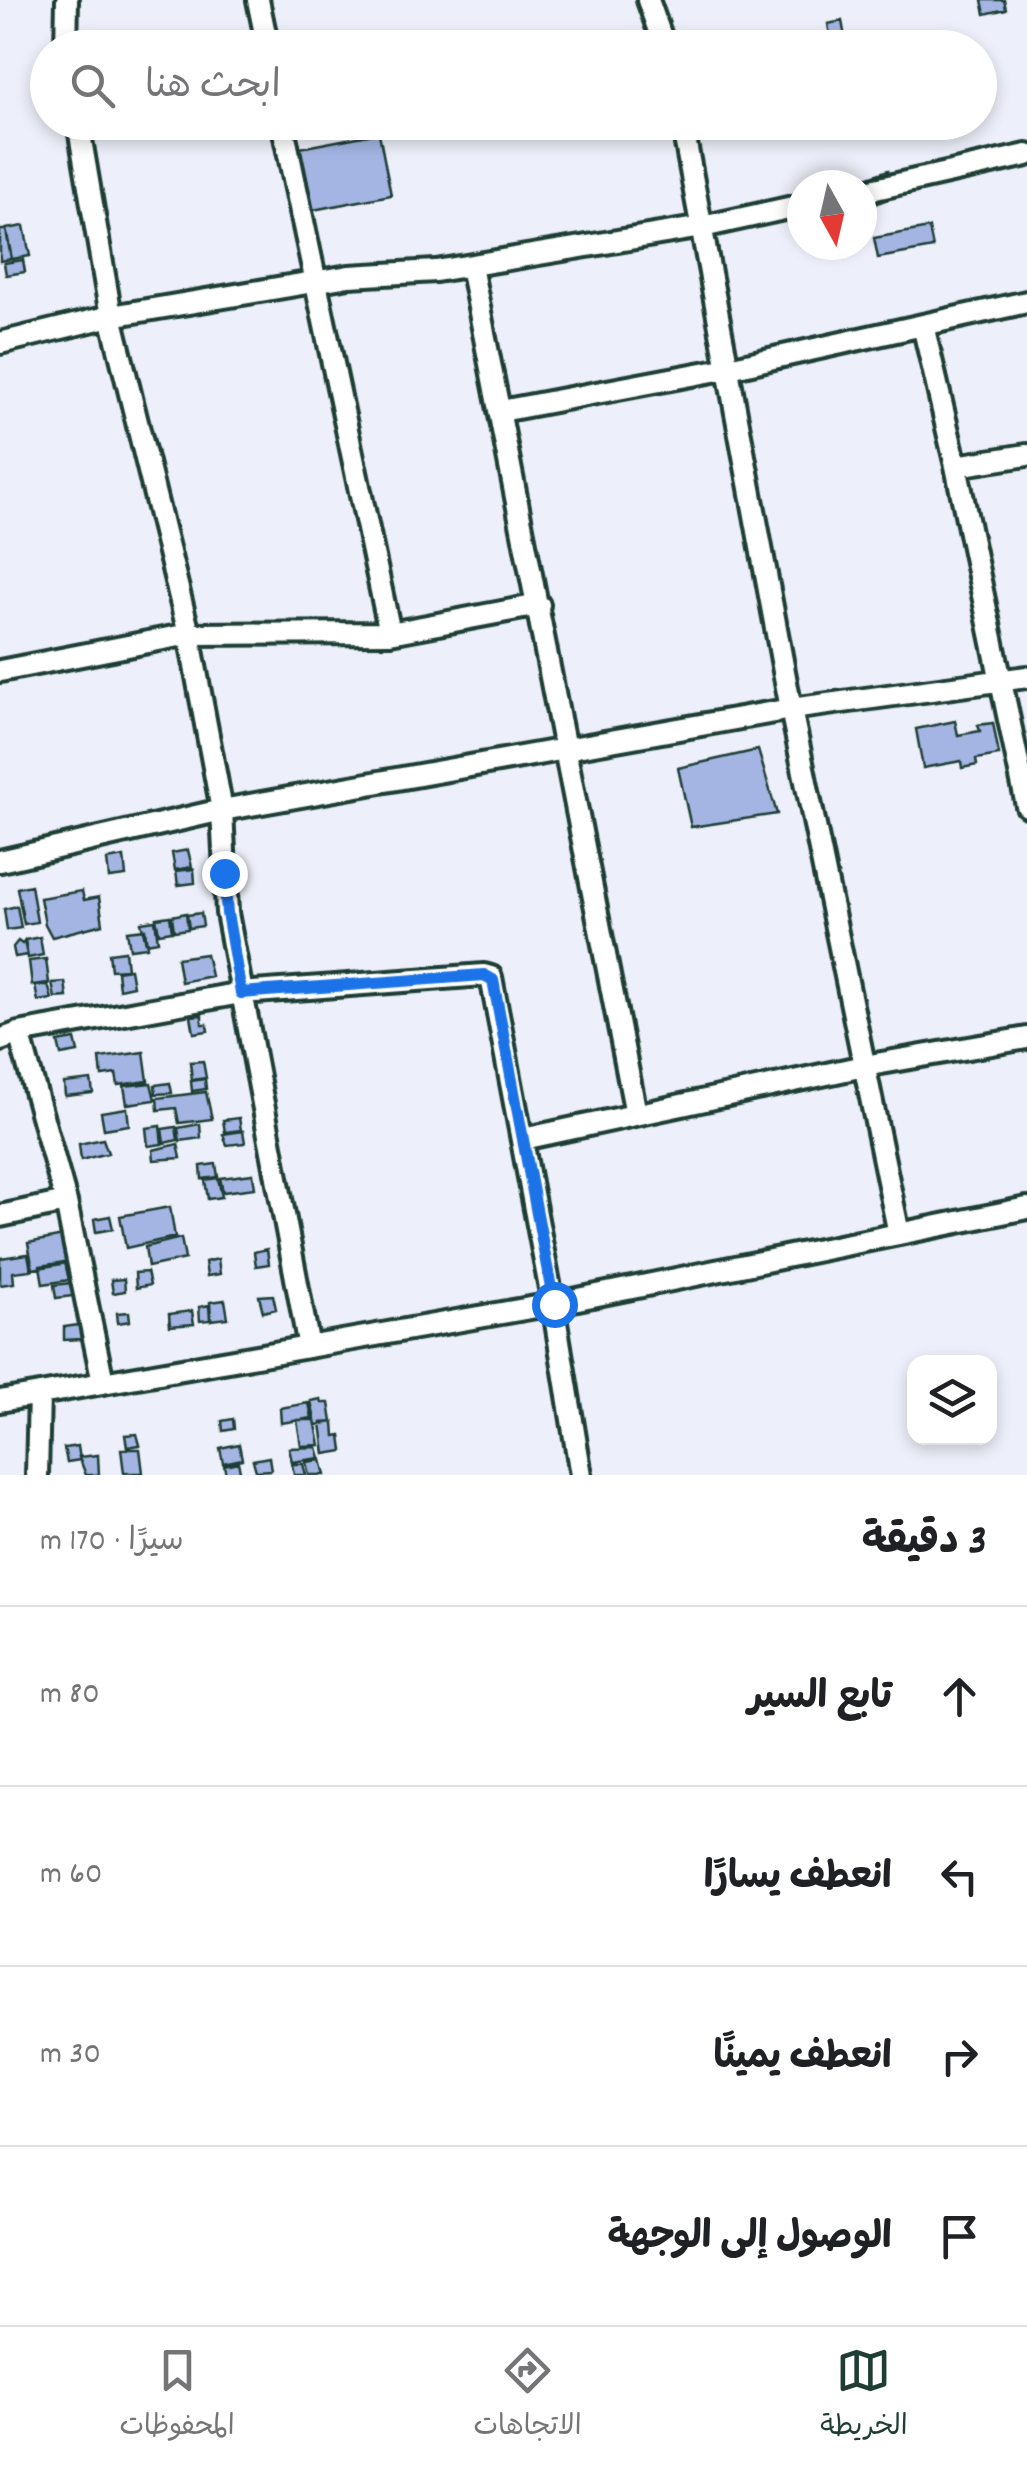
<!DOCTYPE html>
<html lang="ar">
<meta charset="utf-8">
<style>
:root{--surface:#fff;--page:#f2f2f2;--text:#202124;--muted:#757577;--line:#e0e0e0;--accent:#1f3d34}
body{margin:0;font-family:Dekko,"Playpen Sans Arabic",sans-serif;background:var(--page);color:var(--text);direction:rtl}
.controls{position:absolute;right:30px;bottom:30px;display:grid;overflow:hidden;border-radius:20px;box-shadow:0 5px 15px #0003}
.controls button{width:90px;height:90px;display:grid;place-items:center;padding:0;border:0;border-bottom:2px solid var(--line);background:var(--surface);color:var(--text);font:50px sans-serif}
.compass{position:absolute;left:787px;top:170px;width:90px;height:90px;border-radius:50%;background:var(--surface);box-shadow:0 5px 15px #0003;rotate:172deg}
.stop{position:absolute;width:30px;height:30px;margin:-22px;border:8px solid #1a73e8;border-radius:50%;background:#fff}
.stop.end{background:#1a73e8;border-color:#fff;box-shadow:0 2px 10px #0008}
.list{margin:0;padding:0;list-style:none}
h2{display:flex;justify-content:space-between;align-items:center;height:130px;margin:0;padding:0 40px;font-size:42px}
h2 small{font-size:32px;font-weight:400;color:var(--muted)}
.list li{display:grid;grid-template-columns:65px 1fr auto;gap:30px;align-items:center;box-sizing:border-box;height:180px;padding:0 40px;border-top:2px solid var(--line)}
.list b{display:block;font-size:38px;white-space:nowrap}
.list em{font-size:32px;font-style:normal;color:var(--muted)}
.icon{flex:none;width:55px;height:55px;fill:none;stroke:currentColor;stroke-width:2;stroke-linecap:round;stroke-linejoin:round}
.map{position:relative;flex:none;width:1027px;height:1475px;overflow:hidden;direction:ltr}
.search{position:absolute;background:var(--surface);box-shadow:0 5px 15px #0003;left:30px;right:30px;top:30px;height:110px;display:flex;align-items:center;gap:25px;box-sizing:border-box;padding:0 35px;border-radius:55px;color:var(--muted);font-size:38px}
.sheet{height:850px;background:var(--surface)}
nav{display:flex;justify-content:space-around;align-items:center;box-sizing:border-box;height:140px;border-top:2px solid var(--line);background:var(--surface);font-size:28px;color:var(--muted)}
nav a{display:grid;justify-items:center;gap:5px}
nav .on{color:var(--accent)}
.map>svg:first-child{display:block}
.building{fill:#a4b5e4;stroke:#1f3d34;stroke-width:2.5}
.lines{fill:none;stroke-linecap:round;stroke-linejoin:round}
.minor-casing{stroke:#1f3d34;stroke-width:28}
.minor{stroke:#fff;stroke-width:20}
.route{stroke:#1a73e8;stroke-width:12}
</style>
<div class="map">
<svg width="1027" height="1475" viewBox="0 0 1027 1475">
<rect width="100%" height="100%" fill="#edf0fa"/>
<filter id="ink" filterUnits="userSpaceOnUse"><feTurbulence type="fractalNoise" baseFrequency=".01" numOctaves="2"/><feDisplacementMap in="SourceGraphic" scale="20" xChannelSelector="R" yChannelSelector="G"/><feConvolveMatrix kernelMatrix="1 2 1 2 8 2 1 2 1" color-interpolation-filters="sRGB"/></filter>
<g filter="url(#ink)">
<path class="building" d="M 982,0 L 1004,0 L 1006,9 L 985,14 Z
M 842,21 L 847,48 L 832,48 L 828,24 Z
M 379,133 L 391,195 L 313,210 L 300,148 Z
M 888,170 L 897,195 L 870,206 L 860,180 Z
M 24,226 L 30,256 L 12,259 L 6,229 Z
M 929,228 L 933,248 L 878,258 L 874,238 Z
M 0,230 L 6,230 L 11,259 L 0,261 Z
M 23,260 L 25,272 L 6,275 L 4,263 Z
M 955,721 L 958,735 L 980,731 L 978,725 L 993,723 L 999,755 L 976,759 L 977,765 L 962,768 L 961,761 L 923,768 L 916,729 Z
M 758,750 L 777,814 L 691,827 L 678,768 Z
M 188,850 L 192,867 L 175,870 L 172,853 Z
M 124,857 L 126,876 L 109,878 L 107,860 Z
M 194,869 L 195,883 L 178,885 L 176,871 Z
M 31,885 L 37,922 L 24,924 L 17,888 Z
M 82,891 L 84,900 L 99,897 L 103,924 L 52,937 L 45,924 L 40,898 Z
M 17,906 L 21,928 L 7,930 L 4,909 Z
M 186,913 L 188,929 L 174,931 L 172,916 Z
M 201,913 L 203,926 L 189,928 L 187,915 Z
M 170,916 L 172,931 L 159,933 L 156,918 Z
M 155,920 L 158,941 L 146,943 L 141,922 Z
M 145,929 L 147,947 L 130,949 L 127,931 Z
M 40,937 L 43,955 L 28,958 L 25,940 Z
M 18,941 L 22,944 L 24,941 L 27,955 L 15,957 L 13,947 Z
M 125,951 L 127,969 L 111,970 L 109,953 Z
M 206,954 L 211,976 L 181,982 L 177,958 Z
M 46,959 L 49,983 L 32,985 L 29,961 Z
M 130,969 L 133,986 L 119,989 L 117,971 Z
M 65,982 L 67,997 L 55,998 L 52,983 Z
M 48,985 L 52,999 L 38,1001 L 35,986 Z
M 202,1015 L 202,1024 L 207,1024 L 208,1031 L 194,1033 L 191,1016 Z
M 75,1039 L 78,1052 L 61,1055 L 58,1042 Z
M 144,1052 L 148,1081 L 118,1085 L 116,1074 L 102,1076 L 100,1058 Z
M 203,1061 L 206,1078 L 192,1080 L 190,1062 Z
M 205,1079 L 206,1089 L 192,1091 L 191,1081 Z
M 91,1080 L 93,1093 L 65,1096 L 64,1083 Z
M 151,1083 L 155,1100 L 127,1104 L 124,1086 Z
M 170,1083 L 172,1093 L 156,1094 L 155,1085 Z
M 206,1092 L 212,1119 L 179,1123 L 176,1108 L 158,1110 L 157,1098 Z
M 127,1108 L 129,1125 L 104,1129 L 101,1112 Z
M 239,1118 L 241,1130 L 225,1132 L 223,1120 Z
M 200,1124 L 201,1138 L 180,1141 L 178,1128 Z
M 160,1126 L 162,1144 L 148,1146 L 146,1128 Z
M 176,1127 L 178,1140 L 164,1143 L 162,1129 Z
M 243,1131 L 245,1143 L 227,1145 L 223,1134 Z
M 103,1139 L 108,1153 L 81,1160 L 79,1144 Z
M 178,1144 L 181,1158 L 154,1160 L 153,1150 Z
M 216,1164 L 218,1177 L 202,1179 L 201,1166 Z
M 253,1174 L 255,1188 L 223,1192 L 220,1178 Z
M 218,1178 L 222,1197 L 208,1199 L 205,1180 Z
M 170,1207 L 175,1237 L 126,1248 L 120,1216 Z
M 110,1216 L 113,1229 L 96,1232 L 94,1219 Z
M 63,1236 L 67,1263 L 33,1269 L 28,1243 Z
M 181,1238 L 185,1259 L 148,1267 L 145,1247 Z
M 267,1249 L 269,1264 L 256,1266 L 254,1252 Z
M 28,1254 L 31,1270 L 13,1272 L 14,1283 L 0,1285 L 0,1258 Z
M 218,1259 L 220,1274 L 207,1276 L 205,1262 Z
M 65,1262 L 69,1280 L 43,1284 L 40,1266 Z
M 147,1272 L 150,1285 L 136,1288 L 135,1273 Z
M 124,1279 L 125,1291 L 113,1293 L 111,1280 Z
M 71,1283 L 73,1296 L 56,1298 L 54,1285 Z
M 273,1295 L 276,1309 L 263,1312 L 259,1296 Z
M 225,1300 L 228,1318 L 211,1320 L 210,1302 Z
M 209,1305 L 210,1320 L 200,1321 L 199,1307 Z
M 192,1311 L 194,1324 L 170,1326 L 169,1314 Z
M 129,1312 L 130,1321 L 118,1323 L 117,1313 Z
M 79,1325 L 81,1339 L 64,1340 L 64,1327 Z
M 321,1399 L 322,1403 L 329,1403 L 332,1422 L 316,1425 L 311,1401 Z
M 309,1403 L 312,1418 L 281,1423 L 280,1408 Z
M 233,1419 L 234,1429 L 223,1431 L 222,1421 Z
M 297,1420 L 315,1420 L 320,1445 L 301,1446 Z
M 334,1422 L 335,1436 L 341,1435 L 343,1451 L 325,1454 L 321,1423 Z
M 137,1434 L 140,1445 L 127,1447 L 125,1435 Z
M 239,1444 L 242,1459 L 223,1463 L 220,1448 Z
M 78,1446 L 80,1460 L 67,1462 L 64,1448 Z
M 317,1447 L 320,1458 L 292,1462 L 289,1448 Z
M 121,1449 L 140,1449 L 143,1473 L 124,1473 Z
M 98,1455 L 99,1475 L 86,1475 L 79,1457 Z
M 269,1457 L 271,1470 L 256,1471 L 253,1460 Z
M 321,1460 L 325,1475 L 309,1475 L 306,1462 Z
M 238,1462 L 241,1475 L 226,1475 L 224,1465 Z
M 292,1464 L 303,1464 L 306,1475 L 294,1475 Z"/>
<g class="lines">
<defs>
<path id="minor" d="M 258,0 L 268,48
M 648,0 L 665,48
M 66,48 L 67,0
M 78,122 L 111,316 L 189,634 L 222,810 L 227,913 L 309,1347
M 282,122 L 390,633
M 682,122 L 791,709 L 899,1234
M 862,192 L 1027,155
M 471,266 L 636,1114
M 923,325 L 956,466 L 1027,806
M 0,343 L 111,316 L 349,276 L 436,271 L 702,227 L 802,205
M 501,411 L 729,368 L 1027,302
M 956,466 L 1027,455
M 0,671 L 189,634 L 390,633 L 539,605
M 0,861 L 222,810 L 791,709 L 1027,677
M 19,1033 L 66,1202 L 103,1382
M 0,1040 L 19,1033 L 241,993 L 484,975 L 491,977 L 553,1304 L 581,1475
M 523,1139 L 864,1066 L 1027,1038
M 0,1216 L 66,1202
M 0,1401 L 553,1304 L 1027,1208
M 37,1475 L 39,1394"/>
</defs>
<use href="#minor" class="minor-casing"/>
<use href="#minor" class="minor"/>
</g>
</g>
<g class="lines" filter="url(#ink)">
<path class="route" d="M 224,873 L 227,913 L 241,993 L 484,975 L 493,980 L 554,1304"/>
</g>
</svg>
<div class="controls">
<button><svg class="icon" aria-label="layers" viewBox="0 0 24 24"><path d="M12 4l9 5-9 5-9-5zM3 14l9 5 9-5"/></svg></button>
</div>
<svg class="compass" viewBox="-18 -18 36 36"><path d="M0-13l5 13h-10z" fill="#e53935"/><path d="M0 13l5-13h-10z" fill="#757577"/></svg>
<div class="stop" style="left:554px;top:1304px"></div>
<div class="stop end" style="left:224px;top:873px"></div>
<div class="search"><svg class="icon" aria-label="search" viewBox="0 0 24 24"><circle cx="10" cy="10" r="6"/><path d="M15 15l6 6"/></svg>ابحث هنا</div>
</div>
<section class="sheet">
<h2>3 دقيقة<small>سيرًا · 170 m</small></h2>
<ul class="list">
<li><svg class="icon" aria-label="ahead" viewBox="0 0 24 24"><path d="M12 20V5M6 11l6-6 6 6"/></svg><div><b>تابع السير</b></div><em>80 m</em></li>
<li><svg class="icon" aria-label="left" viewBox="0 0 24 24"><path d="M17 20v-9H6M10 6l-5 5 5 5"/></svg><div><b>انعطف يسارًا</b></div><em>60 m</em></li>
<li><svg class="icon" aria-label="right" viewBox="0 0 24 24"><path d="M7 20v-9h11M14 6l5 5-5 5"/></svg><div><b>انعطف يمينًا</b></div><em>30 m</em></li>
<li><svg class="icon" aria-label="arrive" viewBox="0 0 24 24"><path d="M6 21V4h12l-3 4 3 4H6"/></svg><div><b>الوصول إلى الوجهة</b></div></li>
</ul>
</section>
<nav>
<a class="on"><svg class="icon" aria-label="map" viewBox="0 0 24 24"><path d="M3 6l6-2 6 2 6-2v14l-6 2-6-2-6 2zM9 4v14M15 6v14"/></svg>الخريطة</a>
<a><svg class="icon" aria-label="directions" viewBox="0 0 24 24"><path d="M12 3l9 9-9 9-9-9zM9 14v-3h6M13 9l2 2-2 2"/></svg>الاتجاهات</a>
<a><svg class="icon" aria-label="saved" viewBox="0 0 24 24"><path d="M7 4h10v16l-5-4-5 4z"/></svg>المحفوظات</a>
</nav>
